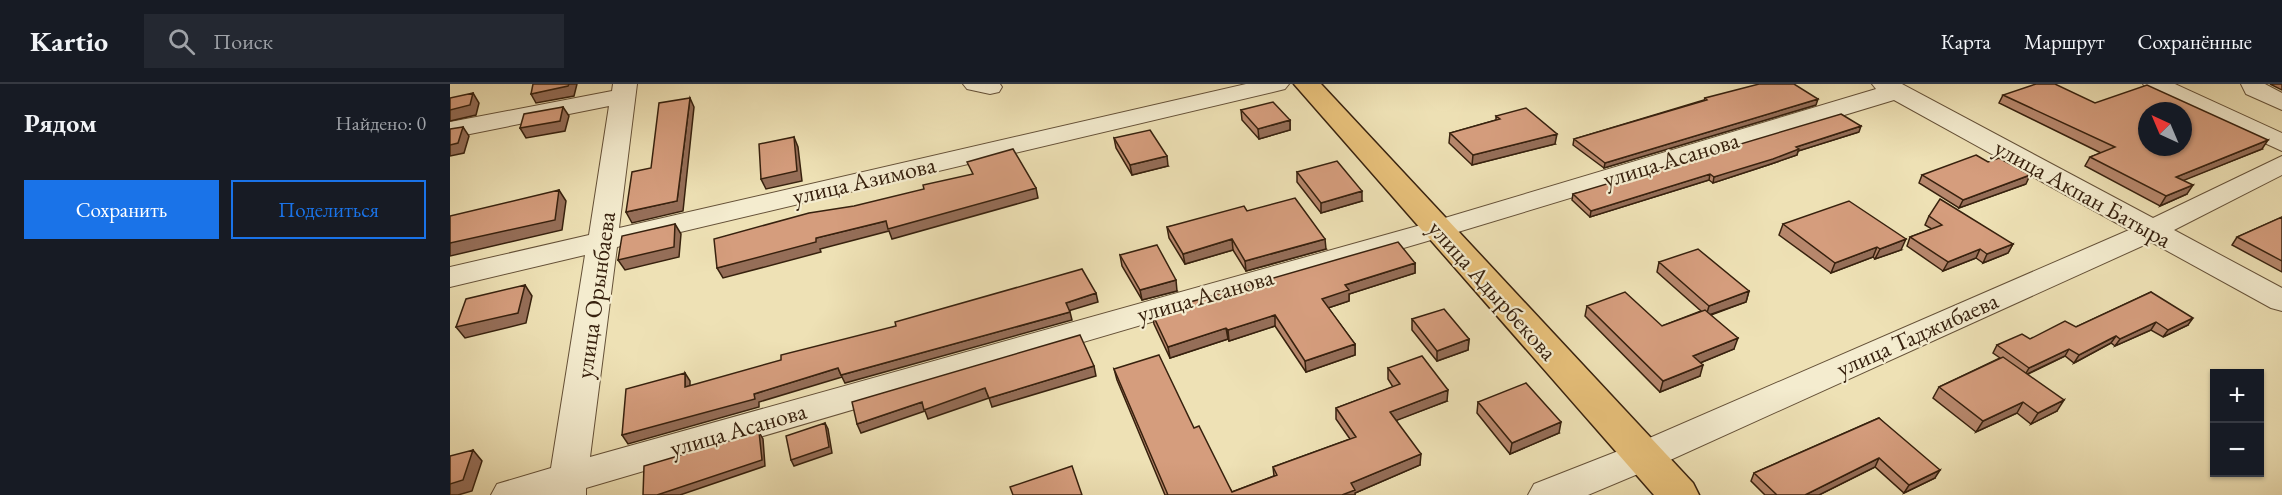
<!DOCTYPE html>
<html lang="ru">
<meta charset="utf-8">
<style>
:root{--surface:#171b24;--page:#242831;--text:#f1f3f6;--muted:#9ea1a6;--line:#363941;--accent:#1a73e8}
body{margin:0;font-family:"EB Garamond",serif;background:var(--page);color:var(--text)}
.controls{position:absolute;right:18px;bottom:18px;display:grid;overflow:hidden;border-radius:0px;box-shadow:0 2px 4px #0004}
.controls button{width:54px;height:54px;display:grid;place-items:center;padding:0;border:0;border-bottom:2px solid var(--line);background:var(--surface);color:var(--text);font:30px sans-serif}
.compass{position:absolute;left:1688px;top:18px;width:54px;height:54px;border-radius:50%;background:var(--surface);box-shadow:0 2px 4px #0004;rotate:316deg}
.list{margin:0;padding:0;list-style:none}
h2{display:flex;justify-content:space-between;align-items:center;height:78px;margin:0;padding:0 24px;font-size:26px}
h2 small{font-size:20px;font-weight:400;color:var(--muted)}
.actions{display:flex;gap:12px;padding:18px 24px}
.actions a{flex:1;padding:14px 0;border:2px solid var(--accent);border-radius:0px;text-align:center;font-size:21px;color:var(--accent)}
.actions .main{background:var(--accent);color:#fff}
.icon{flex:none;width:33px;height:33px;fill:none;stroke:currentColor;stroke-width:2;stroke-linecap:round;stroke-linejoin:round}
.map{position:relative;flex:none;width:1832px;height:411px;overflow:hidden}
header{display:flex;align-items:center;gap:36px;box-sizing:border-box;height:84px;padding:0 30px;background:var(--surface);border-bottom:2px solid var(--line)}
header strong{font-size:28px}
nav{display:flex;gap:33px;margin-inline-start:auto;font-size:21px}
.search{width:420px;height:54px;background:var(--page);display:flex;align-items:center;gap:15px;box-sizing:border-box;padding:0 21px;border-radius:0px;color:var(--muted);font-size:22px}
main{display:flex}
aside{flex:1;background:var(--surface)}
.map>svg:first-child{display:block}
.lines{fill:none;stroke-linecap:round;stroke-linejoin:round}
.minor-casing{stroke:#655138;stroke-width:2}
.major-casing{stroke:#37210e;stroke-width:3}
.minor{fill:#f4eccf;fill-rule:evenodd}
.major{fill:#e7c07a;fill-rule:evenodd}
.wall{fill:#b7876c;stroke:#37210e;stroke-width:1.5}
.shaded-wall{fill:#956e58;stroke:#37210e;stroke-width:1.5}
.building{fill:#d59d7d;stroke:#37210e;stroke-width:1.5;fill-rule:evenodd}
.labels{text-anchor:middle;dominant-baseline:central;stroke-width:4.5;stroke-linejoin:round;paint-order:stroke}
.street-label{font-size:24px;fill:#37210e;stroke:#f4eccf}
</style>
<header>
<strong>Kartio</strong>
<div class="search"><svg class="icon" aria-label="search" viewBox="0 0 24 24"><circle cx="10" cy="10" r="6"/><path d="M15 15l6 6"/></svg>Поиск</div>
<nav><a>Карта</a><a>Маршрут</a><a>Сохранённые</a></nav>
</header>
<main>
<aside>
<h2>Рядом<small>Найдено: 0</small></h2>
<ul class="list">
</ul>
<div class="actions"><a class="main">Сохранить</a><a>Поделиться</a></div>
</aside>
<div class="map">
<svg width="1832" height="411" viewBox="0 0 1832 411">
<rect width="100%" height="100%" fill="#eee1b5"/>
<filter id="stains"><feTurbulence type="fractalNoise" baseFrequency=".00333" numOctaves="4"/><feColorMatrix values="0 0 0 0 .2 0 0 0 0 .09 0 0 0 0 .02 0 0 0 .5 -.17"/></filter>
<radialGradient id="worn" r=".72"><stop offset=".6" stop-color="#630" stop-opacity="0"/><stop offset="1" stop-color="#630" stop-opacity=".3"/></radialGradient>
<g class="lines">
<defs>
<path id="minor" d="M 163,0 L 187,0 L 169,144 L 796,0 L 839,0 L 835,5 L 827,7 L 167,163 L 140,373 L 978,139 L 1426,5 L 1422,0 L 1452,0 L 1703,134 L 1832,72 L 1832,91 L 1724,146 L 1832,204 L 1832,227 L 1821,224 L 1701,158 L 1207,382 L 1138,411 L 1078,411 L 1084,400 L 1181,362 L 1679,146 L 1444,16 L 998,151 L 136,404 L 136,411 L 41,411 L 47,400 L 101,384 L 135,171 L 0,203 L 0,183 L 139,151 L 159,22 L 0,54 L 0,38 L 162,7 Z
M 513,0 L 550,0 L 552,3 L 549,8 L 540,10 L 517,5 Z
M 1693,0 L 1725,0 L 1832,49 L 1832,67 L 1697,5 Z
M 1791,0 L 1815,0 L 1832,9 L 1832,26 L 1796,10 Z"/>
<path id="major" d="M 844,0 L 871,0 L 1243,399 L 1249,411 L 1204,411 Z"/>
</defs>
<use href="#minor" class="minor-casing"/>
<use href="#major" class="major-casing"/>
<use href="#minor" class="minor"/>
<use href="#major" class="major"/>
</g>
<path class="wall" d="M 1820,0 L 1832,0 L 1832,6 Z
M 1553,11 L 1645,19 L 1812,65 L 1733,96 L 1737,110 L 1710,122 L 1635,82 L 1640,73 L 1651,69 L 1549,19 Z
M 1255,14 L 1366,21 L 1154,84 L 1123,61 L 1124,55 L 1254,16 Z
M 791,26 L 840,36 L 840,46 L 809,55 L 792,36 Z
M 1046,32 L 1105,60 L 1022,81 L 999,59 L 1000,49 L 1046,36 Z
M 1409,48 L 1348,67 L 1347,71 L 1321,80 L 1263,99 L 1259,96 L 1140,133 L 1122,116 L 1123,110 Z
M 664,54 L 718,82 L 682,91 L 666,64 Z
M 847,88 L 912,117 L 871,129 L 847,98 Z
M 1472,91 L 1576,100 L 1509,124 L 1469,99 Z
M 797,127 L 876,165 L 796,187 L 783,166 L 735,180 L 719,154 L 717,143 Z
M 1479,132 L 1563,160 L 1558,169 L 1533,179 L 1526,174 L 1493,187 L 1457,162 L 1460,153 L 1482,145 L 1475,141 Z
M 1832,133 L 1832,188 L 1782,161 L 1787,153 Z
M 1333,140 L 1451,166 L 1425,175 L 1423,173 L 1381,189 L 1329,151 Z
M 670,171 L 727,207 L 692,216 L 672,182 Z
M 1209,178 L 1299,207 L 1296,218 L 1261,231 L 1284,265 L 1250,279 L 1250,292 L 1210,308 L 1135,232 L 1137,222 L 1212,242 L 1251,227 L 1207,188 Z
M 965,179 L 965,189 L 899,210 L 899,217 L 878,224 L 905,260 L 905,271 L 856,288 L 825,242 L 779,257 L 778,255 L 720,274 L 704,240 L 702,229 Z
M 1701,208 L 1738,241 L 1713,253 L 1701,246 L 1665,262 L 1661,259 L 1624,279 L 1615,272 L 1578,290 L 1607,327 L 1581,340 L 1567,329 L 1526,348 L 1483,314 L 1489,303 L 1550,274 L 1543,269 L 1547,261 L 1580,255 L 1626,243 Z
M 962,235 L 1019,255 L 1018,266 L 987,277 L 962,246 Z
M 938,284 L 997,317 L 946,336 L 970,381 L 905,409 L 905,411 L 715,411 L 667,296 L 664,285 L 744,344 L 782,408 L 824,392 L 823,383 L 900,355 L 886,335 L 886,324 L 943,303 L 938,295 Z
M 1028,318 L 1109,349 L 1060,370 L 1027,329 Z
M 1429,334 L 1485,394 L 1454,409 L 1425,383 L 1369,411 L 1315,411 L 1301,397 L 1304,389 Z"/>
<path class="shaded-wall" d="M 119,0 L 127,0 L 124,12 L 86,19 L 81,10 Z
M 23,9 L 29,19 L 26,31 L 0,37 L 0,26 Z
M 240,14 L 244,23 L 233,127 L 182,139 L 176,128 L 227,117 Z
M 1368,15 L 1366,21 L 1154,84 L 1155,79 Z
M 113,23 L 119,32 L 115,47 L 76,54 L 70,44 Z
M 840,36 L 840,46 L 809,55 L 808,45 Z
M 1411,42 L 1409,48 L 1348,67 L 1347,71 L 1321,80 L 1263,99 L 1264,93 L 1346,63 Z
M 13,43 L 19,52 L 14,69 L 0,72 L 0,61 Z
M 1107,50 L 1105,60 L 1022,81 L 1023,71 Z
M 344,53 L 348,63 L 352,97 L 316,105 L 311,95 Z
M 1818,56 L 1812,65 L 1720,102 L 1726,93 Z
M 717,72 L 718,82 L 682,91 L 680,81 Z
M 1260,90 L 1259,96 L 1140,133 L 1141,127 Z
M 1580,91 L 1576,100 L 1509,124 L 1513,116 Z
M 1743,101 L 1737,110 L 1710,122 L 1716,112 Z
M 586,104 L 588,114 L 442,155 L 439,147 L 370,165 L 371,168 L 273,194 L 267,184 L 366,154 L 436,137 Z
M 109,106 L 116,117 L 112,146 L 0,172 L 0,159 Z
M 912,107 L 912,117 L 871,129 L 871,119 Z
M 225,140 L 231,150 L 229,173 L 175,186 L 168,176 Z
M 782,155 L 783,166 L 735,180 L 733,170 Z
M 875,155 L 876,165 L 796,187 L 795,177 Z
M 1456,155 L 1451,166 L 1425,175 L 1430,165 Z
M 1563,160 L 1558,169 L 1533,179 L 1537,170 Z
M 1427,163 L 1423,173 L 1381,189 L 1385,179 Z
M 1530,165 L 1526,174 L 1493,187 L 1498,178 Z
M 965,179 L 965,189 L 899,210 L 899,217 L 872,226 L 872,215 L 895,201 Z
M 726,196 L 727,207 L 692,216 L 690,206 Z
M 75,201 L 82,212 L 76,239 L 15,254 L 6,243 Z
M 1299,207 L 1296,218 L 1256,232 L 1259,222 Z
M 646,209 L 648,218 L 618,227 L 616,219 Z
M 620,228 L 622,236 L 395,299 L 391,291 Z
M 825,231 L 825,242 L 779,257 L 778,246 Z
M 1743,234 L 1738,241 L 1713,253 L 1718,246 Z
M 1706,238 L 1701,246 L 1665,262 L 1670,255 Z
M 776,244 L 778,255 L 720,274 L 718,263 Z
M 1666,252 L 1661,259 L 1624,279 L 1629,271 Z
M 1288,254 L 1284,265 L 1240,283 L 1243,272 Z
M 1019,255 L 1018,266 L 987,277 L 987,267 Z
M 905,260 L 905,271 L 856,288 L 855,277 Z
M 1619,265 L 1615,272 L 1575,291 L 1579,284 Z
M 1253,281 L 1250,292 L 1210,308 L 1213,297 Z
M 644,282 L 646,292 L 542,323 L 539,314 Z
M 388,284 L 392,293 L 309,318 L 309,323 L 178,360 L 172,351 Z
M 235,289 L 240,297 L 240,312 L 235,303 Z
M 535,304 L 539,314 L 478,335 L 475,327 L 411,349 L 407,340 L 472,318 Z
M 998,306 L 997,317 L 940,339 L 940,328 Z
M 1614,316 L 1607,327 L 1581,340 L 1588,329 Z
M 1573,318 L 1567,329 L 1526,348 L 1533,337 Z
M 1111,338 L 1109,349 L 1060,370 L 1062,359 Z
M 375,339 L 378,345 L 382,369 L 344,382 L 341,376 Z
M 309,348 L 313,355 L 315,382 L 230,411 L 207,411 Z
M 23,366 L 32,377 L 22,407 L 8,411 L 0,411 L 0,400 Z
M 971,370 L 970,381 L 905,409 L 905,411 L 892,411 L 901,399 Z
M 1429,374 L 1425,383 L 1369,411 L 1355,411 Z
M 1490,386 L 1485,394 L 1454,409 L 1459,401 Z"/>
<path class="building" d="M 83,0 L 119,0 L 118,2 L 81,10 Z
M 1309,0 L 1344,0 L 1368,15 L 1155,79 L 1124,55 L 1257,16 L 1255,14 Z
M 1586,0 L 1605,0 L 1645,19 L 1697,1 L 1818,56 L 1726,93 L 1743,101 L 1716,112 L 1640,73 L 1665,63 L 1553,11 ZM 1697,27 L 1733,27 L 1733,63 L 1697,63 Z
M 23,9 L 20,21 L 0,26 L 0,14 Z
M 240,14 L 227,117 L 176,128 L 182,88 L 201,84 L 209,19 Z
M 823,18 L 840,36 L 808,45 L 791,26 Z
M 113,23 L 110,37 L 70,44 L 74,30 Z
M 1076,24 L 1107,50 L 1023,71 L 1000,49 L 1050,35 L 1046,32 Z
M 1391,30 L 1411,42 L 1346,63 L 1349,65 L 1323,75 L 1264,93 L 1260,90 L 1141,127 L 1123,110 Z
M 13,43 L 8,59 L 0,61 L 0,45 Z
M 700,46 L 717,72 L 680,81 L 664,54 Z
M 344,53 L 347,87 L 311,95 L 309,60 Z
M 563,65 L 586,104 L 438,145 L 436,137 L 366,154 L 366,158 L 267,184 L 264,155 L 359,129 L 404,122 L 474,105 L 473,101 L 523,90 L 517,78 Z
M 1526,71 L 1538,78 L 1549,74 L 1580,91 L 1513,116 L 1472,91 Z
M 887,77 L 912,107 L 871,119 L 847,88 Z
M 109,106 L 105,136 L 0,159 L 0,132 Z
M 845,114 L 875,155 L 795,177 L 782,155 L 733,170 L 717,143 L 794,122 L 797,127 Z
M 1490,115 L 1563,160 L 1537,170 L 1530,165 L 1498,178 L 1460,153 L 1492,141 L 1479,132 Z
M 1399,117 L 1456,155 L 1430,165 L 1427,163 L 1385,179 L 1333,140 Z
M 1832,133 L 1832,177 L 1787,153 Z
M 225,140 L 224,163 L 168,176 L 172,152 Z
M 948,158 L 965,179 L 895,201 L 899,206 L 872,215 L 905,260 L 855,277 L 825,231 L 778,246 L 776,244 L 718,263 L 702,229 Z
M 707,161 L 726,196 L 690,206 L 670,171 Z
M 1248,165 L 1299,207 L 1259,222 L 1209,178 Z
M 632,185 L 646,209 L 616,219 L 620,228 L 391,291 L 388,284 L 304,310 L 305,315 L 172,351 L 176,305 L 235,289 L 235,303 L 331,276 L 331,271 L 446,242 L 445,238 Z
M 75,201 L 68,229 L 6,243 L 16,215 Z
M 1175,208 L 1212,242 L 1255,226 L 1288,254 L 1243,272 L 1253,281 L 1213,297 L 1137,222 Z
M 1701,208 L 1743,234 L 1718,246 L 1706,238 L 1670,255 L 1666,252 L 1629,271 L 1619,265 L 1579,284 L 1547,261 L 1572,250 L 1580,255 L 1615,237 L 1626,243 Z
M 994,225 L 1019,255 L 987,267 L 962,235 Z
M 630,251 L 644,282 L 539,314 L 535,304 L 474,326 L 472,318 L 407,340 L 402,318 Z
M 709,271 L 744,344 L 749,342 L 782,408 L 827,391 L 823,383 L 906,353 L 886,324 L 950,300 L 938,284 L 972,272 L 998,306 L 940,328 L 971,370 L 901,399 L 905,406 L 892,411 L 718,411 L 664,285 Z
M 1553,273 L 1614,316 L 1588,329 L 1573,318 L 1533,337 L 1489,303 Z
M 1076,299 L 1111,338 L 1062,359 L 1028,318 Z
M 1429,334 L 1490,386 L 1459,401 L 1429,374 L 1355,411 L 1327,411 L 1304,389 Z
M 375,339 L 379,363 L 341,376 L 336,352 Z
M 309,348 L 312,376 L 207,411 L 193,411 L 194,382 Z
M 23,366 L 13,396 L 0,400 L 0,372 Z
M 622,382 L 632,411 L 563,411 L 560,403 Z"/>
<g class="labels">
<g class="street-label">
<text transform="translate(1221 75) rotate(-17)">улица Асанова</text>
<text transform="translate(414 96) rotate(-13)">улица Азимова</text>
<text transform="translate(1633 109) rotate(29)">улица Акпан Батыра</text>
<text transform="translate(1043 206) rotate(48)">улица Адырбекова</text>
<text transform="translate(145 211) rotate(-82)">улица Орынбаева</text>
<text transform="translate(755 211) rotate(-16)">улица Асанова</text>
<text transform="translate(1467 250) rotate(-24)">улица Таджибаева</text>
<text transform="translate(288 345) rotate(-16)">улица Асанова</text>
</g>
</g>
<rect width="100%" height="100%" filter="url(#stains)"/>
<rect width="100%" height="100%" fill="url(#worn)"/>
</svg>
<div class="controls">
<button>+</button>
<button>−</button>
</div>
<svg class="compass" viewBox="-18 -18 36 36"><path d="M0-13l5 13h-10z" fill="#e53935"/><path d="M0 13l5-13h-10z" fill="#9ea1a6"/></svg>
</div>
</main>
